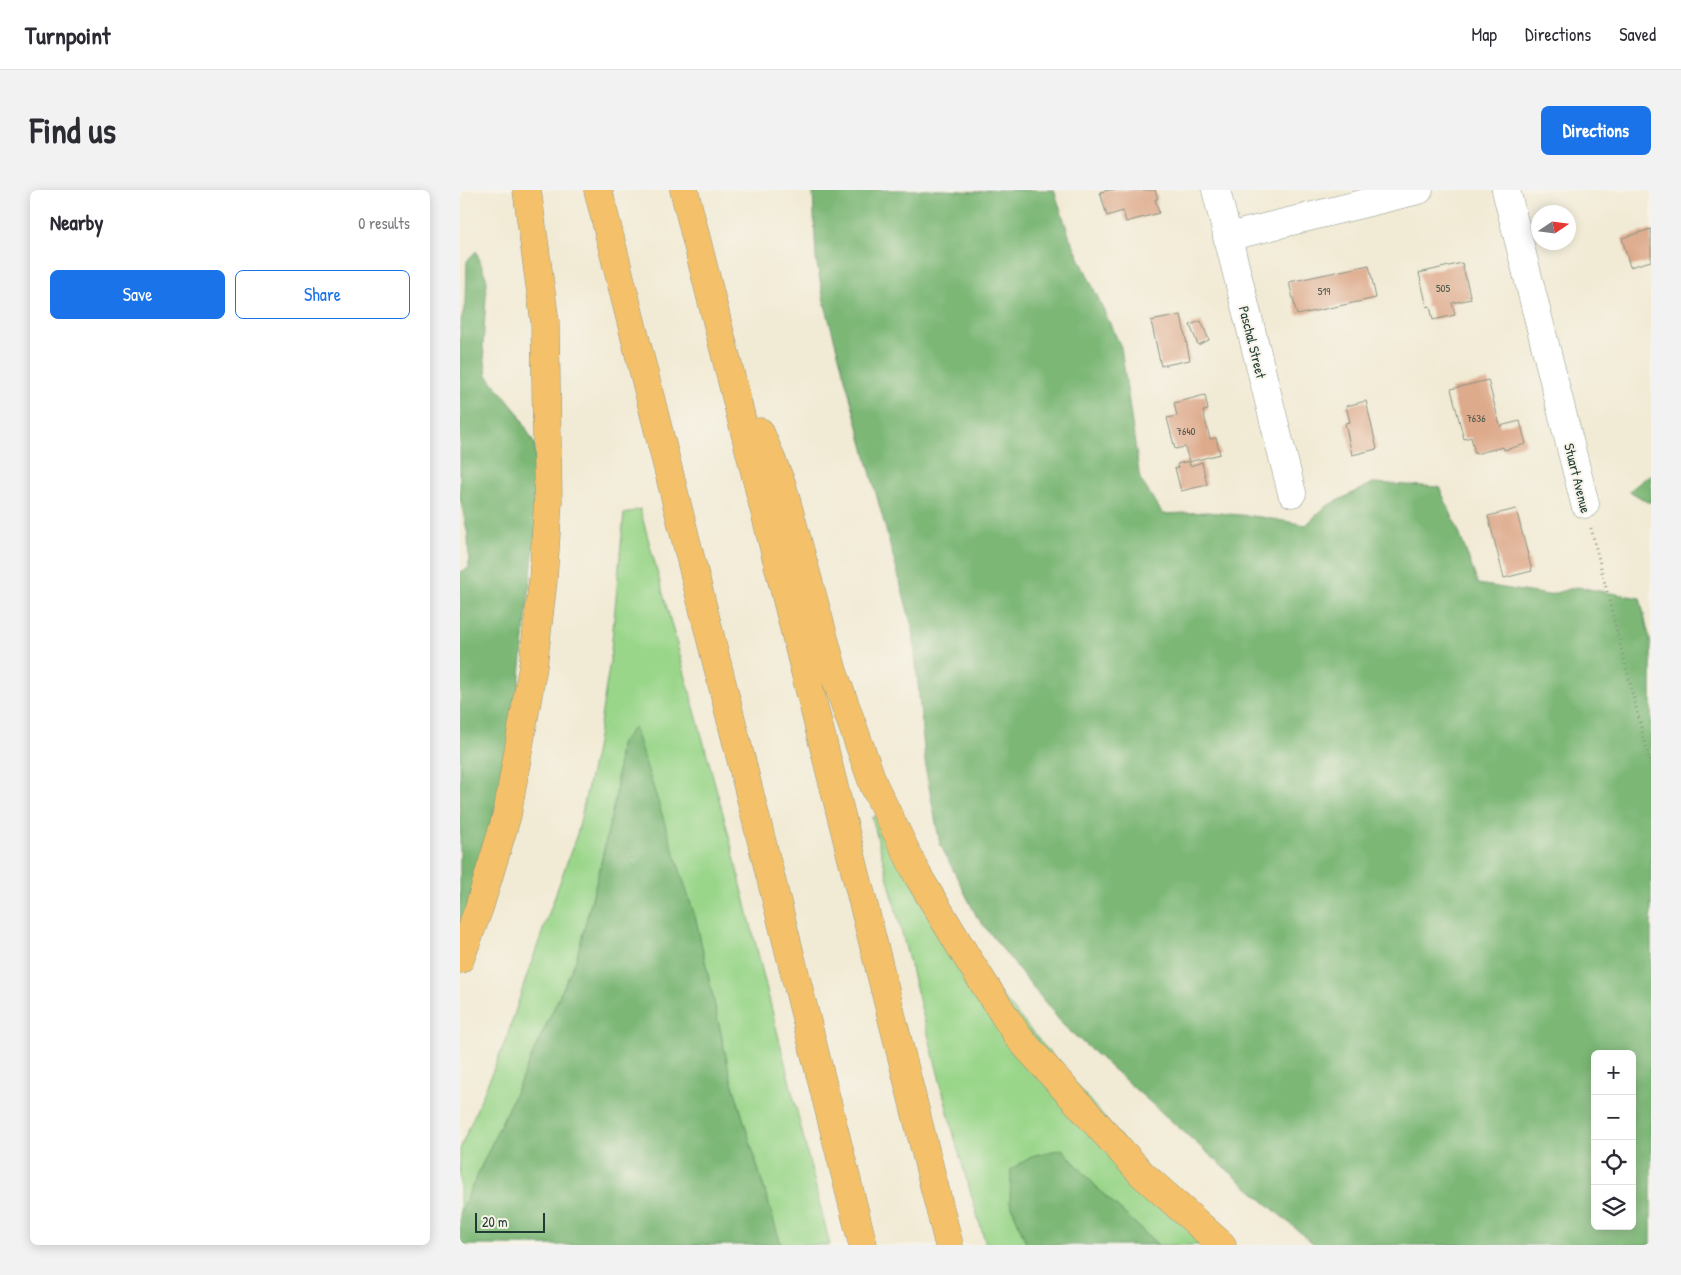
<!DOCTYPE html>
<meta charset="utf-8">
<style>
:root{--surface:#fff;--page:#f2f2f3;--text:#2b2b33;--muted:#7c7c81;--line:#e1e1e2;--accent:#1a73e8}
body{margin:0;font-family:"Patrick Hand",sans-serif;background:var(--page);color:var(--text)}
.controls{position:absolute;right:15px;bottom:15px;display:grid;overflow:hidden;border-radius:8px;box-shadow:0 2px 12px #0003}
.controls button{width:45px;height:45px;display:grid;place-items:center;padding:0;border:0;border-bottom:1px solid var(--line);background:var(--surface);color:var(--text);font:25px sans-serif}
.compass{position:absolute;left:1071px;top:15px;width:45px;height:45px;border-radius:50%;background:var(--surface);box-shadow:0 2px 12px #0003;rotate:77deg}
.scale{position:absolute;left:15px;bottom:12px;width:70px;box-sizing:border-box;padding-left:5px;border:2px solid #1f3d34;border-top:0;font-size:14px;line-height:18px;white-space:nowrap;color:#1f3d34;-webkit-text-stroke:4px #f7f3e8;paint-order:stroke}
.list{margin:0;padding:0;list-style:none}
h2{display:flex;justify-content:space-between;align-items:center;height:65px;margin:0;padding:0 20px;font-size:21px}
h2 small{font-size:16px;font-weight:400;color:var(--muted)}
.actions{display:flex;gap:10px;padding:15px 20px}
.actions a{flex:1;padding:11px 0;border:1px solid var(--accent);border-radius:8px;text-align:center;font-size:18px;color:var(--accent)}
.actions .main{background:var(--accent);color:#fff}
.icon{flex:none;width:28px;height:28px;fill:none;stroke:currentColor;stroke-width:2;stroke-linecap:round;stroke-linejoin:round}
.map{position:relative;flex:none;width:1191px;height:1055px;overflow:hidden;border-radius:8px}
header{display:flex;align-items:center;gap:30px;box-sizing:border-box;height:70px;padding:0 25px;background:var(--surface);border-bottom:1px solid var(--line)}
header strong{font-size:24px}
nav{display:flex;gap:28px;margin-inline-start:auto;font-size:18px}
.intro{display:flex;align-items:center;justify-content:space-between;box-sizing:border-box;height:120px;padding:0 30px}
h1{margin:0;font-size:35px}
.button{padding:12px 22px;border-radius:8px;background:var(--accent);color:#fff;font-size:18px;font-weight:700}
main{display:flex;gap:30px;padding:0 30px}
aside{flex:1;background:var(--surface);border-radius:8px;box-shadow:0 2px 12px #0003}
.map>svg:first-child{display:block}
.green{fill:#9ad68a;stroke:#5c8a5f}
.forest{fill:#7bb776;stroke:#4d7a55;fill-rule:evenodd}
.building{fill:#deaa8c}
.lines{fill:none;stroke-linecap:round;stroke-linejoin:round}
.minor-casing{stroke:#889484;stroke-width:29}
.motorway-casing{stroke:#889484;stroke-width:29}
.path{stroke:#889484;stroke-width:3;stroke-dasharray:1 4;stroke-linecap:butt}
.minor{stroke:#fff;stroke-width:28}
.motorway{stroke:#f4c16b;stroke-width:28}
.labels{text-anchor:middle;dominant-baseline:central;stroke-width:4;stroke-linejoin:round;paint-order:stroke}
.number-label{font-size:11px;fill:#4f584a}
.street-label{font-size:14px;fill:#1f3d34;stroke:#f7f3e8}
</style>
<header>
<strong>Turnpoint</strong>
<nav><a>Map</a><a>Directions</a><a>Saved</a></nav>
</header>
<div class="intro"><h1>Find us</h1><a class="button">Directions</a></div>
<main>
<aside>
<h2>Nearby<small>0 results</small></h2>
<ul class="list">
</ul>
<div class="actions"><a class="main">Save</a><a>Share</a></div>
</aside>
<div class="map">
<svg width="1191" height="1055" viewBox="0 0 1191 1055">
<rect width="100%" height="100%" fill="#f7f3e8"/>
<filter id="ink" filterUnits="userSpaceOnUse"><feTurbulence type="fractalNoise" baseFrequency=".02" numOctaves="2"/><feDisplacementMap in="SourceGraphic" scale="10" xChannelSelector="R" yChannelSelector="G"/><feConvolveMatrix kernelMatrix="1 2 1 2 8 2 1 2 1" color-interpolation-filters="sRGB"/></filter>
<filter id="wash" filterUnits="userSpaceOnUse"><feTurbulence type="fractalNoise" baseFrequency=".0096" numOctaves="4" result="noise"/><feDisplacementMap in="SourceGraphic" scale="20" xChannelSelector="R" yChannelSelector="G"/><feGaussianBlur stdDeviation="1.12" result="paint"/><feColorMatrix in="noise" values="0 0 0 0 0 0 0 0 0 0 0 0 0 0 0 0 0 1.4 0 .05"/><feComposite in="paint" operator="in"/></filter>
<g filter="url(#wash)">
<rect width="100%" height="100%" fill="#f1ead4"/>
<path class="green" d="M 180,319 L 267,638 L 370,1055 L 321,1055 L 270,885 L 236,730 L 160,554 L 156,604 L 140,678 L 116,770 L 0,1023 L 0,959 L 47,847 L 66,788 L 118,641 L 136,559 L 150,471 L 164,324 Z
M 417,626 L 469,719 L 751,1055 L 698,1055 L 642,1003 L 602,959 L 550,1012 L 567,1055 L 526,1055 L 496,953 L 412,627 Z"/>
<path class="forest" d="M 355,0 L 483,0 L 518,2 L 528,0 L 594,0 L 610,48 L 661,157 L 680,289 L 703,324 L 748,322 L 801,327 L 846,335 L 865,317 L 913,293 L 979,297 L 997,337 L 1018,394 L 1088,405 L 1117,397 L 1180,408 L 1191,454 L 1191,1055 L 855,1055 L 743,959 L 604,836 L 517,727 L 480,654 L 466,581 L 453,440 L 364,111 L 356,69 L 353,2 ZM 1135,864 L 1172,864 L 1172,1036 L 1135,1036 Z
M 16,61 L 27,90 L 23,157 L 27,185 L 58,223 L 75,255 L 77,330 L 52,559 L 0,744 L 0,382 L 9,378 L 8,345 L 0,307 L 0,133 L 6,112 L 7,71 Z
M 1191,284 L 1191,312 L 1188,312 L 1169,301 Z
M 174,537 L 236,730 L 270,885 L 321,1055 L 0,1055 L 0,1023 L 116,770 L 140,678 L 156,604 L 160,554 Z
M 602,959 L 642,1003 L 698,1055 L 567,1055 L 550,1012 L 551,979 L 575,965 Z"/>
<g id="blocks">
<path class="building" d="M 650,0 L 695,0 L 698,9 L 695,9 L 699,23 L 666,32 L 663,21 L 647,26 L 640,2 Z
M 1191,39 L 1191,71 L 1170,77 L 1162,48 Z
M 1002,73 L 1011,109 L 992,113 L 995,125 L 973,130 L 970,116 L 967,117 L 959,83 Z
M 909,75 L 916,108 L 837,125 L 829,92 Z
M 721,125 L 730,170 L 701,176 L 691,131 Z
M 741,131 L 749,150 L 738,155 L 730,135 Z
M 1028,190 L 1040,236 L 1060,231 L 1066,254 L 1044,260 L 1043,257 L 1015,264 L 1011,247 L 1004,249 L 991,199 Z
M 745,205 L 748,220 L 743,221 L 750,249 L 756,248 L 760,264 L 729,272 L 730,276 L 742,272 L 747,295 L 721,301 L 715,278 L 718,278 L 717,274 L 729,271 L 725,257 L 715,259 L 707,228 L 717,226 L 714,213 Z
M 906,211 L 917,259 L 892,265 L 885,233 L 890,232 L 886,216 Z
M 1056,319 L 1072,381 L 1044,388 L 1028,326 Z"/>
</g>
</g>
<g filter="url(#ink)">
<use href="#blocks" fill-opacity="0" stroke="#889484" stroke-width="1"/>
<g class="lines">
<defs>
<path id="minor" d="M 756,0 L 832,303
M 1046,0 L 1125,314
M 767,47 L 959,0"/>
<path id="motorway" d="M 138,0 L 403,1055
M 224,0 L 489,1055
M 300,242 L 322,295 L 373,481 L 414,596 L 458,686 L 506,766 L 559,848 L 682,984 L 762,1055
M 0,769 L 19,718 L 47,625 L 73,476 L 83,390 L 88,312 L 85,132 L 67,0"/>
</defs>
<use href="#minor" class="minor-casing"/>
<use href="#motorway" class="motorway-casing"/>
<path class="path" d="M 1131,338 L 1191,577"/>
<use href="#minor" class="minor"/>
<use href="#motorway" class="motorway"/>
</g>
</g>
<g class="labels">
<g class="number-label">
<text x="983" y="98">505</text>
<text x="864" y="101">519</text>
<text x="1016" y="228">7636</text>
<text x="726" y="241">7640</text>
</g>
<g class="street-label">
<text transform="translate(793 152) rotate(76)">Paschal Street</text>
<text transform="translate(1118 288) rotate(76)">Stuart Avenue</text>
</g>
</g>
</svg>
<div class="controls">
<button>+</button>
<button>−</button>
<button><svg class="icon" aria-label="locate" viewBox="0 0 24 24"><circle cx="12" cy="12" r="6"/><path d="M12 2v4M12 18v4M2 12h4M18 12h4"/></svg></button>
<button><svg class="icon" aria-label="layers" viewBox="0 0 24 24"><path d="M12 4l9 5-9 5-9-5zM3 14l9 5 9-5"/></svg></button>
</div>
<svg class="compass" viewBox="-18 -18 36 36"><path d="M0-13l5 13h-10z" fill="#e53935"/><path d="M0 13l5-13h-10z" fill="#7c7c81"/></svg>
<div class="scale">20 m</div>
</div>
</main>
